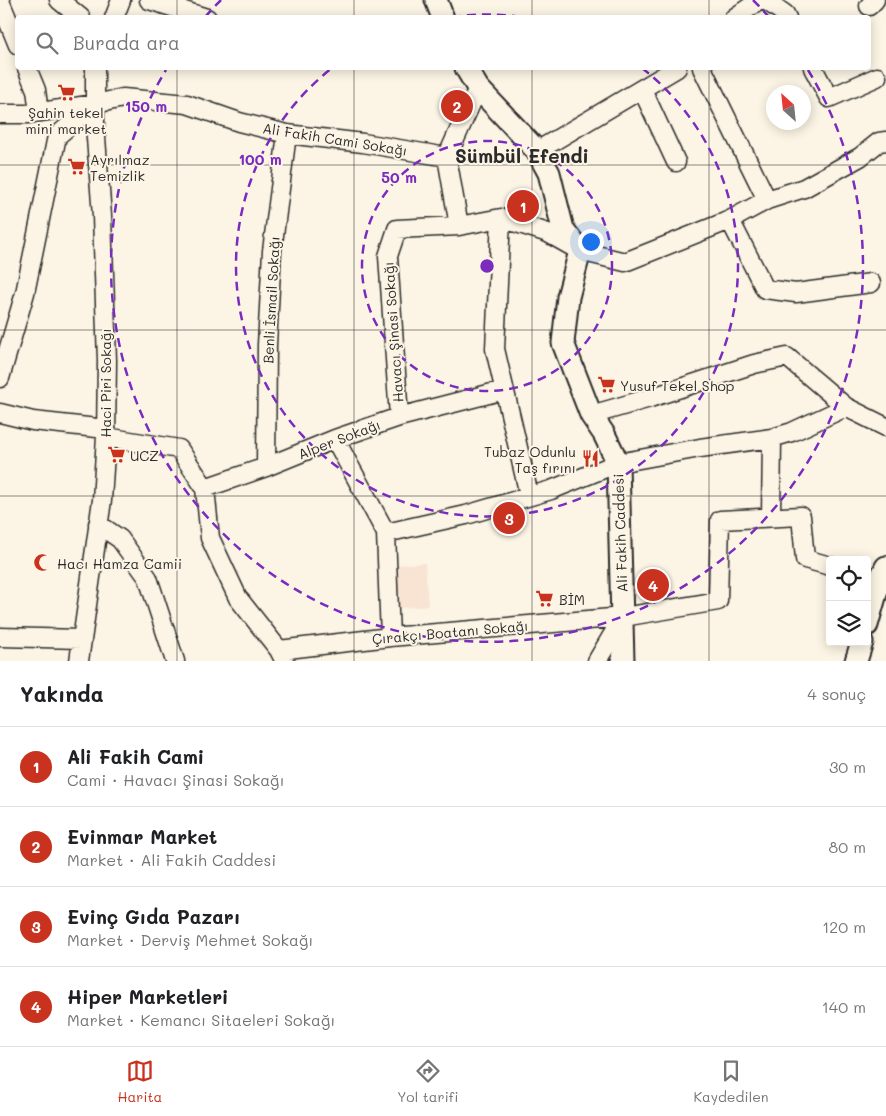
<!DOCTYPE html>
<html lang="tr">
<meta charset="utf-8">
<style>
:root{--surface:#fff;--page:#f2f2f2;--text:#202124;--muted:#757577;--line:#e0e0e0;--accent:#c8321e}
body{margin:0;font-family:Mali,sans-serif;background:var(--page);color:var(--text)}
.controls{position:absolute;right:15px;bottom:15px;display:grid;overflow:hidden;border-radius:5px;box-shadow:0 2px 12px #0003}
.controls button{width:45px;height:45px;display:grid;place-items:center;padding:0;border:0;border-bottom:1px solid var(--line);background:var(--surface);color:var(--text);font:25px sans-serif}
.compass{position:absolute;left:766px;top:85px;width:45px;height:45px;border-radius:50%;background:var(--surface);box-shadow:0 2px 12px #0003;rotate:333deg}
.you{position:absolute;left:590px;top:241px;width:18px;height:18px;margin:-12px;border:4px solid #fff;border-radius:50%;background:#1a73e8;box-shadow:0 0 0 8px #1a73e833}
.badge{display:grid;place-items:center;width:32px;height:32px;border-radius:50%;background:var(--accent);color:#fff;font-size:16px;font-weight:700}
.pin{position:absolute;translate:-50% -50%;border:2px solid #fff;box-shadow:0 1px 5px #0006}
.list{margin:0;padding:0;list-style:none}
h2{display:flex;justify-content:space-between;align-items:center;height:65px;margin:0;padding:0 20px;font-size:21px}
h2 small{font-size:16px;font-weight:400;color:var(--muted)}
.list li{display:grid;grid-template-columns:32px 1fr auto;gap:15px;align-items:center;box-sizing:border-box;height:80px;padding:0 20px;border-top:1px solid var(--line)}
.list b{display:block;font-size:19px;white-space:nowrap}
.list p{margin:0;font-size:16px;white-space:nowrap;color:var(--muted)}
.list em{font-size:16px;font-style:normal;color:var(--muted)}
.icon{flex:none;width:28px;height:28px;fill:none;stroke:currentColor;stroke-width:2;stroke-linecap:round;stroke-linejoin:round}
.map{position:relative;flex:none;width:886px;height:661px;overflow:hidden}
.search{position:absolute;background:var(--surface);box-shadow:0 2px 12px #0003;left:15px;right:15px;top:15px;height:55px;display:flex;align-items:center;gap:12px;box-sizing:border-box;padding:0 18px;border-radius:5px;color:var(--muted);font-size:19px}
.sheet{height:385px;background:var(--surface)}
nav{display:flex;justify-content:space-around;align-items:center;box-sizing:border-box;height:70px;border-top:1px solid var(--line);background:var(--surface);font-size:14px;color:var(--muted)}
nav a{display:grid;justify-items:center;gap:2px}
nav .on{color:var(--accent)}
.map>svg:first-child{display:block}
.built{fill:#f9e3d2}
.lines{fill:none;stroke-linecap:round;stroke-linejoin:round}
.minor-casing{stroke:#2b2b2b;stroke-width:21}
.tertiary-casing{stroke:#2b2b2b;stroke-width:25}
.minor{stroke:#fcf5e5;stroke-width:18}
.tertiary{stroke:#fcf5e5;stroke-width:21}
.grid{fill:none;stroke:#2b2b2b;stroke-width:1;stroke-opacity:0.55}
.ring{fill:none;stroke:#7b2cbf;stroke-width:2.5;stroke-dasharray:9 6}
.labels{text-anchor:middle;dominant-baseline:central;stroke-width:4;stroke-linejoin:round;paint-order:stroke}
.poi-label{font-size:14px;fill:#2b2b2b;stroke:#fcf5e5;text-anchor:start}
.street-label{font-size:14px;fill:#2b2b2b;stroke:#fcf5e5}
.district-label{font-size:19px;font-weight:bold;fill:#2b2b2b;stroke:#fcf5e5}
.centre{fill:#7b2cbf;stroke:#fcf5e5;stroke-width:2.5}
.ring-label{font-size:15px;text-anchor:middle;font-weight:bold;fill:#7b2cbf;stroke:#fcf5e5;stroke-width:4;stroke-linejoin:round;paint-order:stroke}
</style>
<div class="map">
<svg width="886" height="661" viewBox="0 0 886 661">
<rect width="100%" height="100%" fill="#fcf5e5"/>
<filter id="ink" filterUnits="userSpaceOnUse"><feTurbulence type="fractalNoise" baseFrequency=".02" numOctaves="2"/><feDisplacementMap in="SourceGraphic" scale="10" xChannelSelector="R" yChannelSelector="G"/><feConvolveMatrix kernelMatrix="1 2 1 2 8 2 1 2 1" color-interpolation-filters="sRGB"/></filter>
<g filter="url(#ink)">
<path class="built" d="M 425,563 L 428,606 L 400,608 L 396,565 Z"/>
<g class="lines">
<defs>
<path id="minor" d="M 59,0 L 81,18
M 149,0 L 207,18
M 765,0 L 785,14 L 787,18
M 0,1 L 18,45
M 869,6 L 875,0
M 114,18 L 121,0
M 734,18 L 760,0
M 27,68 L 36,90 L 39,112
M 702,68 L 767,200 L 804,188 L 860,157 L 879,142 L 886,141
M 813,68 L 829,98 L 877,77
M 642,89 L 676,162
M 0,114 L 27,114 L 95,104 L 123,98 L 187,104 L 239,122 L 287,134 L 363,143 L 447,157 L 459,226
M 537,151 L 677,68
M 447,157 L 478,88
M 501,218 L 495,349 L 529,495
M 730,220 L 765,289 L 796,293 L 871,283
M 0,378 L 25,293 L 57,136 L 95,104
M 0,413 L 33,421 L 106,429
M 591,415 L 650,398 L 754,364 L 787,357 L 846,407 L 886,427
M 399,417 L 388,256 L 397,229 L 459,226 L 501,218 L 548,233 L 580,251 L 625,262 L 730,220 L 767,200
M 106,437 L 179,449 L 205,488 L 210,538 L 238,598 L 279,650 L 284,660
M 335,439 L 386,533 L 390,637
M 266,467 L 267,345 L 272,251 L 287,134
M 205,488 L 266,467 L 335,439 L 399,417 L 504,390
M 771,517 L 772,438
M 98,524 L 120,539 L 148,578 L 175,661
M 386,533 L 466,515 L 551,490 L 618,463 L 700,448 L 772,438 L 792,432 L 846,407
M 0,637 L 81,639
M 279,650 L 390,637 L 623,617 L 718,601 L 720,520 L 801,516 L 805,559 L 830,566
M 79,661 L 102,500 L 106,437 L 107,361 L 102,216 L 95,125 L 95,68
M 597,661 L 623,617"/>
<path id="tertiary" d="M 436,0 L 443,18
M 466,68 L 478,88 L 537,151 L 549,173 L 563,229 L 580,251 L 568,297 L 563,343 L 591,415 L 604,434 L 618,463 L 623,661
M 867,625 L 880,579 L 886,567
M 856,661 L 862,642"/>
</defs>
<use href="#minor" class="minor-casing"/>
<use href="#tertiary" class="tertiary-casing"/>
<use href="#minor" class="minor"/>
<use href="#tertiary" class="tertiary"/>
</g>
</g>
<path class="grid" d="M 177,0 L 177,18M 354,0 L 354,18M 532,0 L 532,18M 709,0 L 709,18M 177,68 L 177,661M 354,68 L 354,661M 532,68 L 532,661M 709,68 L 709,661M 0,165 L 886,165M 0,330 L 886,330M 0,496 L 886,496"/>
<g class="ring">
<circle cx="487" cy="266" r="125"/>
<path d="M452 17A251 251 0 0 1 522 17M642 68A251 251 0 1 1 332 68"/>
<path d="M205 17A376 376 0 0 1 221 0M753 0A376 376 0 0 1 769 17M808 70A376 376 0 1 1 166 70"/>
</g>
<defs>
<symbol id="supermarket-bare" viewBox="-9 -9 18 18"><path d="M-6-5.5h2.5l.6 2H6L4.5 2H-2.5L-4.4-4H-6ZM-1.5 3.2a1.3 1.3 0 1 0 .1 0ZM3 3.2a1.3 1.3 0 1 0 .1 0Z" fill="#c8321e" stroke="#fcf5e5" stroke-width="2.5" paint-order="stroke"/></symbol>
<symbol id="restaurant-bare" viewBox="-9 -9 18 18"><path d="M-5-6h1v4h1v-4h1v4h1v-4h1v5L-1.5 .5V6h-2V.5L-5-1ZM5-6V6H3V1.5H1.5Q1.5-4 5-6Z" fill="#c8321e" stroke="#fcf5e5" stroke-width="2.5" paint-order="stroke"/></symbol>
<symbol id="mosque-bare" viewBox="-9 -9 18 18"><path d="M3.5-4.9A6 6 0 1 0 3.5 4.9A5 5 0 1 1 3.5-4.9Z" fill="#c8321e" stroke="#fcf5e5" stroke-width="2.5" paint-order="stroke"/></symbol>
</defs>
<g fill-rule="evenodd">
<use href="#supermarket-bare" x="54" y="80" width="25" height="25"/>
<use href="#supermarket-bare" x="64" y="154" width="25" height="25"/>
<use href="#supermarket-bare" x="594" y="372" width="25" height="25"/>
<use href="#supermarket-bare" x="104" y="442" width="25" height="25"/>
<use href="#restaurant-bare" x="578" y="446" width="25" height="25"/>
<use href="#mosque-bare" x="30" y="550" width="25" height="25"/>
<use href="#supermarket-bare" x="532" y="586" width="25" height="25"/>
</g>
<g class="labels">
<g class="poi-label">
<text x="66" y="112" text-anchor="middle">Şahin tekel<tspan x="66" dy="16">mini market</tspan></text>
<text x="90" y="159">Ayrılmaz<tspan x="90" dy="16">Temizlik</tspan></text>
<text x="620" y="385">Yusuf Tekel Shop</text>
<text x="576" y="451" text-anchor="end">Tubaz Odunlu<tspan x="576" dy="16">Taş fırını</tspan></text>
<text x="130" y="455">UCZ</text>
<text x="57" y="563">Hacı Hamza Camii</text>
<text x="559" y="599">BİM</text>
</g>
<g class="street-label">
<text transform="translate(335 139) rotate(9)">Ali Fakih Cami Sokağı</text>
<text transform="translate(271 300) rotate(-87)">Benli İsmail Sokağı</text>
<text transform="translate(393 332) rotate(-94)">Havacı Şinasi Sokağı</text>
<text transform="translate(105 383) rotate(-90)">Haci Piri Sokağı</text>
<text transform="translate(339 439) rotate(-21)">Alper Sokağı</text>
<text transform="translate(620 533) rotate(-92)">Ali Fakih Caddesi</text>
<text transform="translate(450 632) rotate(-5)">Çırakçı Boatanı Sokağı</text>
</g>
<g class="district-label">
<text x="522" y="155">Sümbül Efendi</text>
</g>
</g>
<circle cx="487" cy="266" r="8" class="centre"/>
<g class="ring-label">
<text x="146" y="112">150 m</text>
<text x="260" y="165">100 m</text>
<text x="399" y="183">50 m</text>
</g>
</svg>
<div class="controls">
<button><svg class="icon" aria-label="locate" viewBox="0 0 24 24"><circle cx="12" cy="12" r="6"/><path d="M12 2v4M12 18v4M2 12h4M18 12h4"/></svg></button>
<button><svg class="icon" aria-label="layers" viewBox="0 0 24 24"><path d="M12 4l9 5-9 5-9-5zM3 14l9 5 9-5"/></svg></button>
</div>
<svg class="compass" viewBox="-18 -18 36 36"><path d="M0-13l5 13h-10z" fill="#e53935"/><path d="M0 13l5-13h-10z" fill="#757577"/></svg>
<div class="you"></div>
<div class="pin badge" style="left:523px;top:206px">1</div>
<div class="pin badge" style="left:457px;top:106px">2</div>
<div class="pin badge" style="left:509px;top:518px">3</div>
<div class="pin badge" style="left:653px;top:585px">4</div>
<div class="search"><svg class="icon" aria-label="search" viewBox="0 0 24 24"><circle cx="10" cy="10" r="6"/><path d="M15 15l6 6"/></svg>Burada ara</div>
</div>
<section class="sheet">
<h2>Yakında<small>4 sonuç</small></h2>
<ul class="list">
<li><span class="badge">1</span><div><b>Ali Fakih Cami</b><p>Cami · Havacı Şinasi Sokağı</p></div><em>30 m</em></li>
<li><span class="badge">2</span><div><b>Evinmar Market</b><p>Market · Ali Fakih Caddesi</p></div><em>80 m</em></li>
<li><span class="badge">3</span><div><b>Evinç Gıda Pazarı</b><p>Market · Derviş Mehmet Sokağı</p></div><em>120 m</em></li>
<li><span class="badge">4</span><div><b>Hiper Marketleri</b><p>Market · Kemancı Sitaeleri Sokağı</p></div><em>140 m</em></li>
</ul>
</section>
<nav>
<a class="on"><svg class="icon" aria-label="map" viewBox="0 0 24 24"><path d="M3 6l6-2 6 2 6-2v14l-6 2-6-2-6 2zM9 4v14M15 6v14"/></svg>Harita</a>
<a><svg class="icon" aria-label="directions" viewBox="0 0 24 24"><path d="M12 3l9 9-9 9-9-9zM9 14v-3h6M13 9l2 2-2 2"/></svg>Yol tarifi</a>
<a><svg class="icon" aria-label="saved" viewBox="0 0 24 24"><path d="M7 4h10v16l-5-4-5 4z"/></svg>Kaydedilen</a>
</nav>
